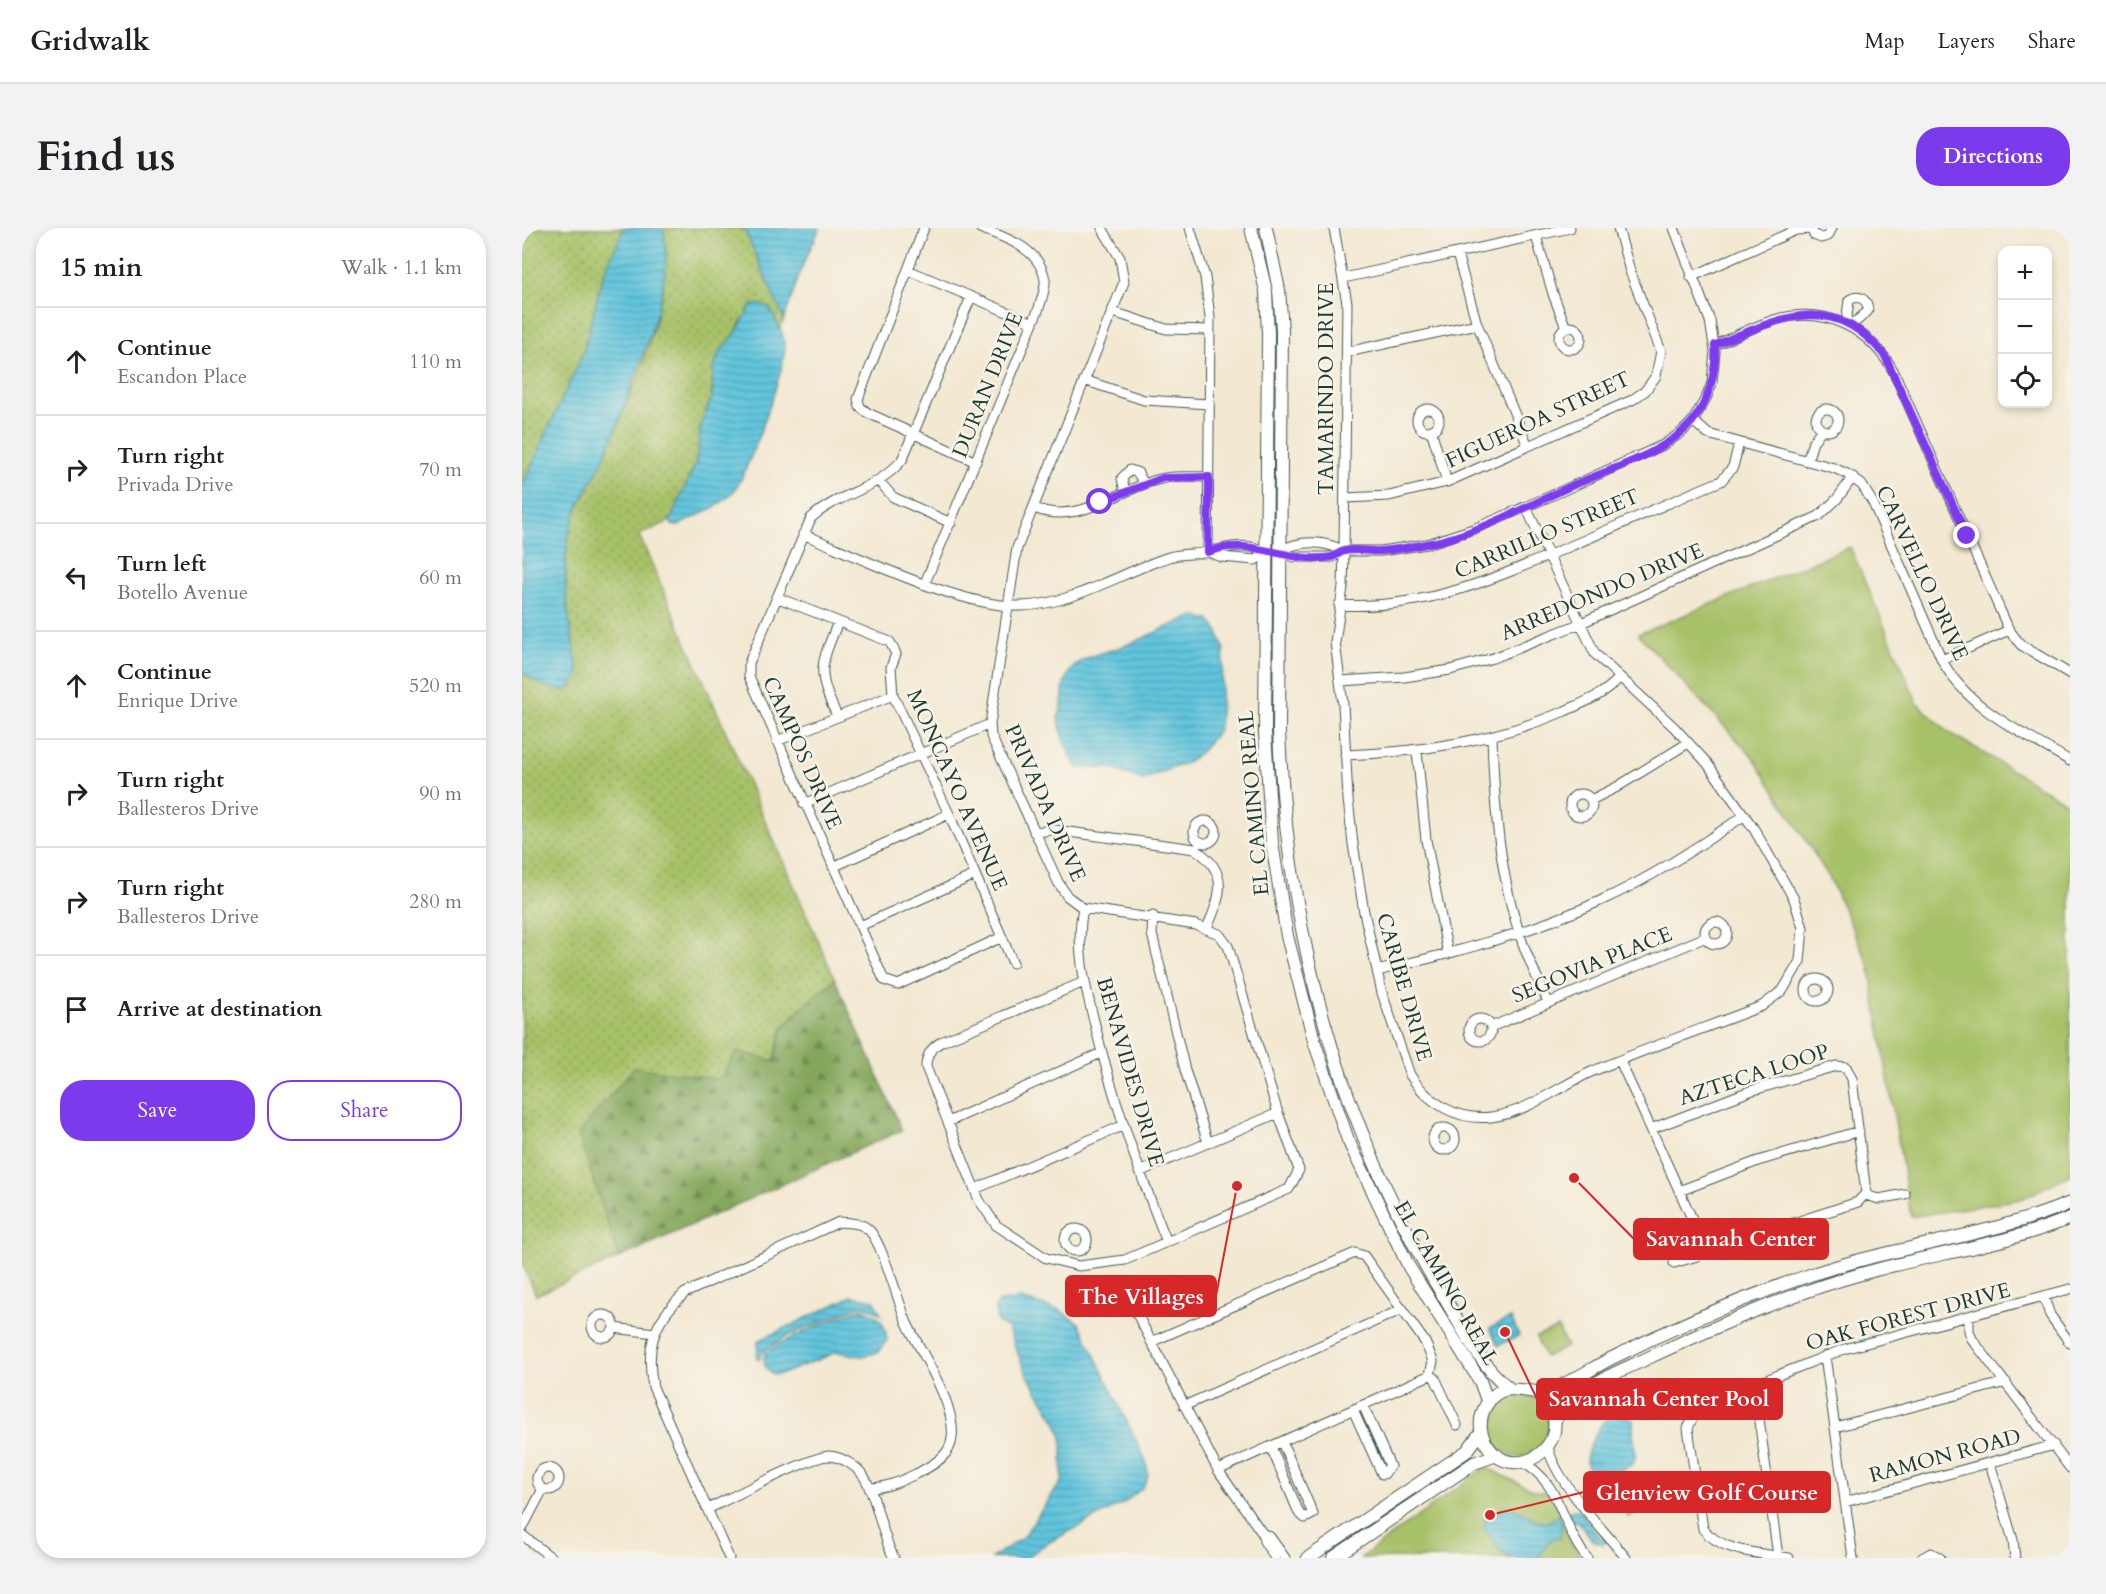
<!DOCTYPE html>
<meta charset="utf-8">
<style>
:root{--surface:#fff;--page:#f2f2f2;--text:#202124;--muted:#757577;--line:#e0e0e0;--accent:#7c3aed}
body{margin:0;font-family:Cardo,serif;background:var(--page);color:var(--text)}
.controls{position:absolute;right:18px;top:18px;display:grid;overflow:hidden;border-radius:12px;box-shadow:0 3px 9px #0003}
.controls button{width:54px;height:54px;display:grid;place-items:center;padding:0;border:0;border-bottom:2px solid var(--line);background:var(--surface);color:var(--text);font:30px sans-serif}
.stop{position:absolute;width:18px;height:18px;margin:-14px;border:4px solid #7c3aed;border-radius:50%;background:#fff}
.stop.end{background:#7c3aed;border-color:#fff;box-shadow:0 2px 6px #0008}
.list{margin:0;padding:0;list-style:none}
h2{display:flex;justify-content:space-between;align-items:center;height:78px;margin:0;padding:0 24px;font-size:26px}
h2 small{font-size:20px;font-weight:400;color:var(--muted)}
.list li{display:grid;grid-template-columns:39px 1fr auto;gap:18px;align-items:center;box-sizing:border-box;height:108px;padding:0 24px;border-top:2px solid var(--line)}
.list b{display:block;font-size:22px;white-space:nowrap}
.list p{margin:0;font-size:20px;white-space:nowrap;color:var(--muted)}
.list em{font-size:20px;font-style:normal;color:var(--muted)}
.actions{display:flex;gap:12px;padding:18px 24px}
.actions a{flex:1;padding:14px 0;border:2px solid var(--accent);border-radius:24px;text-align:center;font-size:21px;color:var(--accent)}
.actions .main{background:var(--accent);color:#fff}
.icon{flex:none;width:33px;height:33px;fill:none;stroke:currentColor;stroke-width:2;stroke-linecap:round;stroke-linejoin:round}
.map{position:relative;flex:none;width:1548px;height:1330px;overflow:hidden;border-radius:24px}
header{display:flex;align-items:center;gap:36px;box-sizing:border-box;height:84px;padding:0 30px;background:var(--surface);border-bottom:2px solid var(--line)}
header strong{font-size:28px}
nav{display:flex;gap:33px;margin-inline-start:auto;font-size:21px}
.intro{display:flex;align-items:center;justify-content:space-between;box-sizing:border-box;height:144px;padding:0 36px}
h1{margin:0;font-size:42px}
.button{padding:15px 27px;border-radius:24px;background:var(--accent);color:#fff;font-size:21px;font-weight:700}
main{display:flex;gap:36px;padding:0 36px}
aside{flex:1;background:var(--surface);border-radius:24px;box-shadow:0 3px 9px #0003}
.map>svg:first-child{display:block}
.green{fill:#a7c168;stroke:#637f4e;stroke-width:1.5}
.forest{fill:url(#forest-firs);stroke:#527248;stroke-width:1.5}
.park{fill:url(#park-dots);stroke:#637f4e;stroke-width:1.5}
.water{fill:url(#water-rules);stroke:#408188;stroke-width:1.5}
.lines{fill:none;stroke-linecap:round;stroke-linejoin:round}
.minor-casing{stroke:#3f574c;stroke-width:11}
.major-casing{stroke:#3f574c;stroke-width:14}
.minor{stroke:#fff;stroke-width:9}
.major{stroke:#fff;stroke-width:12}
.route{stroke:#7c3aed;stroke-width:8}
.labels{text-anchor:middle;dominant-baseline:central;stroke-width:5;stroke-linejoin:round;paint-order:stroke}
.street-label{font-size:21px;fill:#1f3d34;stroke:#f7f3e8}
.leader{fill:none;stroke:#d62828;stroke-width:2}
.callout-dot{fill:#d62828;stroke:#f7f3e8;stroke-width:2}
.callout{fill:#d62828;stroke:#d62828;stroke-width:2}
.callout-label{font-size:22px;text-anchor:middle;font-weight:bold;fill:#fff}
</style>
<header>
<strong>Gridwalk</strong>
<nav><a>Map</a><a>Layers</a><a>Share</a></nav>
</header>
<div class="intro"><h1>Find us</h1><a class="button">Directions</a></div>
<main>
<aside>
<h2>15 min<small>Walk · 1.1 km</small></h2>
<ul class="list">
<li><svg class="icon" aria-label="ahead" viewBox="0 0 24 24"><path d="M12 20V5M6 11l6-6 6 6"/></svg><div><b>Continue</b><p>Escandon Place</p></div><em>110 m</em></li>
<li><svg class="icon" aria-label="right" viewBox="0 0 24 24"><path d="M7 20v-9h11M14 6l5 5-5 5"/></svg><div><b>Turn right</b><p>Privada Drive</p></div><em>70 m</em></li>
<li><svg class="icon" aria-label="left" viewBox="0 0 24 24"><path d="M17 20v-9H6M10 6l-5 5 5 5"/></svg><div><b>Turn left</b><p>Botello Avenue</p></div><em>60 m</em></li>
<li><svg class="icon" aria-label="ahead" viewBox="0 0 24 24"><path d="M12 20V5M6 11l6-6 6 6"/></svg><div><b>Continue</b><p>Enrique Drive</p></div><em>520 m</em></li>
<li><svg class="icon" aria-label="right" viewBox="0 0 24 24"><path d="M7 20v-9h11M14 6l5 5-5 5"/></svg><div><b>Turn right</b><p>Ballesteros Drive</p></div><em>90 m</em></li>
<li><svg class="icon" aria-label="right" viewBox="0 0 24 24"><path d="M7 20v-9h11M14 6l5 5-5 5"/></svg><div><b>Turn right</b><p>Ballesteros Drive</p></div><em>280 m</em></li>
<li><svg class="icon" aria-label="arrive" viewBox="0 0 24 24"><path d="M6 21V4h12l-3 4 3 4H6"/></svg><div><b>Arrive at destination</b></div></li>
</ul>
<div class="actions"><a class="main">Save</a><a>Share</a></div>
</aside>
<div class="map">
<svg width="1548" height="1330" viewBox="0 0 1548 1330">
<defs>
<pattern id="forest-firs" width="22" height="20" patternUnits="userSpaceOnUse" patternTransform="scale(1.5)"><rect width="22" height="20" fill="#85a75c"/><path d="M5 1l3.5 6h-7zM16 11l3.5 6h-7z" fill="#6c894d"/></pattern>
<pattern id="park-dots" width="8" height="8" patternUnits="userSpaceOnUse" patternTransform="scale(1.5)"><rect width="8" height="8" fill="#a7c168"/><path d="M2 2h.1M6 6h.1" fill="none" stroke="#879e56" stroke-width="1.8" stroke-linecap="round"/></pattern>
<pattern id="water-rules" width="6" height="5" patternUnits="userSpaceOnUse" patternTransform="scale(1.5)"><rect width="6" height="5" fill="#60c5dd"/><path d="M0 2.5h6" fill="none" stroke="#4fa1b4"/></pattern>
</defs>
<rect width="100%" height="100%" fill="#f7f3e8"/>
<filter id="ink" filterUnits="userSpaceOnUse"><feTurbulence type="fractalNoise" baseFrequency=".0167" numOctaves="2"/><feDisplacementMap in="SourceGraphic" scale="12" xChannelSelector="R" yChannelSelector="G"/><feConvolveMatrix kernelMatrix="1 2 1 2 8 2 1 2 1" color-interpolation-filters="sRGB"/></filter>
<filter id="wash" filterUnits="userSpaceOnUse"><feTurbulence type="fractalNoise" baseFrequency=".008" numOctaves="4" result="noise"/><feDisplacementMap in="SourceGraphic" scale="24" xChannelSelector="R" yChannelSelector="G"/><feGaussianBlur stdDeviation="1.35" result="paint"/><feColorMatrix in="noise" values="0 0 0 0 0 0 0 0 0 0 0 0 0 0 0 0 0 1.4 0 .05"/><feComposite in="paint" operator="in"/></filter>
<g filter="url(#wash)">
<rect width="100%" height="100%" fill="#f3e8d2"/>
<path class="green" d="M 1328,319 L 1396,476 L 1426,504 L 1548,577 L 1548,947 L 1499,971 L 1389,989 L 1347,737 L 1307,649 L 1231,529 L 1116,406 Z
M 1036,1100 L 1045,1119 L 1023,1129 L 1014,1109 Z
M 995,1165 C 1001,1166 1008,1167 1013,1170 C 1028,1179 1030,1202 1021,1215 C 984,1262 929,1176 995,1165 Z
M 963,1239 L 1011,1262 L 1030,1266 L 1045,1307 L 1058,1330 L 839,1330 Z"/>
<path class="forest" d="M 313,751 L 380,902 L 97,1030 L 56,906 L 112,838 L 197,851 L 215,823 L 252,833 L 260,801 L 279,779 Z"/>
<path class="park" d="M 0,0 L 102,0 L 81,48 L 61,125 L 0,259 Z
M 141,0 L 222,0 L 262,91 L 258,101 L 247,79 L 220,91 L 213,106 L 197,125 L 191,143 L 190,168 L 179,196 L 174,235 L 148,293 L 117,307 L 313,751 L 279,779 L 260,800 L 252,833 L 215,823 L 197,851 L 112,839 L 56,906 L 97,1030 L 14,1067 L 0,1035 L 0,444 C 11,453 26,461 42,462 L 57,447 C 48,399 37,352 48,302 C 52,281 66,263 75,244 C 103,182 156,67 141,0 Z"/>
<path class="water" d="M 102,0 L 141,0 C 152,49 129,105 112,151 C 102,180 92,208 79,236 C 69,257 53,279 48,302 C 37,352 48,399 57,447 L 47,461 C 30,464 13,454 0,444 L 0,259 L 61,125 L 81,48 Z
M 222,0 L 298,0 L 282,34 L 262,91 Z
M 237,76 L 247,79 C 252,91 262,104 263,117 C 264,139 225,247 211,264 C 197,280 173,288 156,298 L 150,297 L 148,293 L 174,235 L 179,196 L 190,169 L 191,143 L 197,125 L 213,106 L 229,78 Z
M 672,388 L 687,392 L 695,401 L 702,422 L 697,501 L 682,521 L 666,534 L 621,552 L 588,540 L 555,540 L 542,514 L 536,489 C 544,476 537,459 547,445 C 559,427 580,426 599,419 C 624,410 647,397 672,388 Z
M 330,1068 L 352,1072 L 359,1086 L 351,1081 L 337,1078 L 267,1107 L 241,1123 L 237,1132 L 235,1131 L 236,1113 Z
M 498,1071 L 537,1082 L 557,1095 L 624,1233 L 626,1248 L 620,1260 L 603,1274 L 522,1317 L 504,1330 L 470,1330 L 501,1309 L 540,1253 L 540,1210 L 535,1195 L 503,1143 L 486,1101 L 475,1093 L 473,1080 L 476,1074 Z
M 338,1081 C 356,1085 363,1094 365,1112 L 355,1125 L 340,1128 L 315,1124 L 260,1146 L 251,1147 C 243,1140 240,1136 243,1125 C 272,1106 305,1094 338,1081 Z
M 989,1090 L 997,1108 L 976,1118 L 968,1100 Z
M 1099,1184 L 1111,1192 C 1112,1199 1110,1205 1112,1212 C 1116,1235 1114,1238 1091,1246 L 1090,1252 L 1097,1259 L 1116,1253 L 1123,1258 L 1120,1281 L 1107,1289 L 1092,1276 L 1091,1262 L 1079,1260 L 1079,1250 C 1074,1246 1068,1243 1065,1237 C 1060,1227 1080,1191 1090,1186 C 1093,1185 1096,1185 1099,1184 Z
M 981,1280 C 1000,1279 1008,1292 1024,1295 L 1037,1287 L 1040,1295 L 1038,1310 L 1027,1313 L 1016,1330 C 970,1330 987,1329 962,1300 L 964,1290 Z
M 1051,1282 L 1057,1282 L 1077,1309 L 1081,1309 L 1085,1314 L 1081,1316 L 1070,1312 L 1057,1294 L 1049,1292 L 1045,1284 Z"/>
</g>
<g filter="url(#ink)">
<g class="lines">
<defs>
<path id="minor" d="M 402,0 L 336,171 L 338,179 L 346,185 L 454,234
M 668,0 L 683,49 L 688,90 L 686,324
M 812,0 L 825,75 L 822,323 L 821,359 L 813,414 L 821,476 L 826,571 L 831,616 L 842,684 L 860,765 L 888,847 C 906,875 935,893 969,889 C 1004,885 1038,858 1069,844 C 1125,820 1183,800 1240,778 L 1261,762 L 1278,733 L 1281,700 L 1272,671 L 1232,601 L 1185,535 L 1152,499 L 1073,426 L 1004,279
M 1289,0 L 1292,7 L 1299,10 L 1306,8 L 1310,0
M 1014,8 L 1031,66 L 1044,100
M 935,26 L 955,96 L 1006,218
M 386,42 L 511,95
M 1169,49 L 1274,2 L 1289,1
M 822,50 L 1048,0
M 449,69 L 380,232 C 354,263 318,264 289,290 L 227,435 L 227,448 L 362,752 L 376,757 L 480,709
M 591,84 L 644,101 L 688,102
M 1324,96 L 1327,72 C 1337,66 1346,71 1346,83 L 1329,98
M1037 110a11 11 0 1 1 22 0a11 11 0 1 1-22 0Z
M 1193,117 C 1212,109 1232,98 1252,92 C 1303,77 1347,100 1372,144 L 1487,402 L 1499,417 L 1548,446
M 825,124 L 955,96
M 562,152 L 622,172 L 687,176
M895 192a11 11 0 1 1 22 0a11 11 0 1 1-22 0Z
M1294 192a11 11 0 1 1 22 0a11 11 0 1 1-22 0Z
M 1171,193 L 1186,206 L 1312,240 L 1325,246 L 1340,257 L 1351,275 L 1420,432 C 1446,482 1502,505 1548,533
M 909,202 L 925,254
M 1285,233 L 1291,214 L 1299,202
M 357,253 L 371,269 L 429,295
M 603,264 L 600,250 L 608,242 L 616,245 L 622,256
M 823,270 L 867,268 L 925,254 L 1110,172 L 1123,163 L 1134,148 L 1139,123 L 1108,43 L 1096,0
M 512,280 C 556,297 589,266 631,253 C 649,247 668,249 687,249
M 281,306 C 337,329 442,381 500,378 C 552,376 598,345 647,329 C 660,325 674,327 687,324 C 706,319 725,314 744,324 L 733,332 L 700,329 L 686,324
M 758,323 L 772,329 L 811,329 L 822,323 L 859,323 L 905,316 L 954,300 L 1031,267 L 1141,217 L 1160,204 L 1171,193 L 1185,168 L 1190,155 L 1193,123 L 1188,93 L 1152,0
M 758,323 C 777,312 802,312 822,323
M 403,355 L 517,80 C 519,72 524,60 523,52 C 518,20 484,10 458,0
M 254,369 L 368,414 L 374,426 L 369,439 L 371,467 L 427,586 L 491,735
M 817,377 C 900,382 970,352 1044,320 C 1096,298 1147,274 1199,253 L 1211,239 L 1217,215
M 1420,432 L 1487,402
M 818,453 L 882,449 L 928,442 L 971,430 L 1057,396 L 1297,288 L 1315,271 L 1331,249
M 315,488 C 294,443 298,439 316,394
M 970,508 C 972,576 977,646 999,710 C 1006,732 1017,753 1026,774
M 255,513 L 371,467
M 895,523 L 904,612 L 926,726
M 823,527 C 899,524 972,513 1043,483 C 1063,474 1082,467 1097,450
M1048 577a11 11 0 1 1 22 0a11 11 0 1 1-22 0Z
M 1069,572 L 1095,559 L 1166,515
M 282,576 L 468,496
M672 604a11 11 0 1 1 22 0a11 11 0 1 1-22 0Z
M 512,604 L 532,602 L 673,621 C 708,644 699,668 685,700
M 311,639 L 427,586
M 561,680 C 553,719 563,758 573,797 C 591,872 616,942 645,1014
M 631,688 L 630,706 L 663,842 L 686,915
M1183 705a11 11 0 1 1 22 0a11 11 0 1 1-22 0Z
M 338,698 L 453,647
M 855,743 C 931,725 1006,706 1078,673 C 1129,650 1176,619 1223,587
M1284 762a11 11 0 1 1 22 0a11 11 0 1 1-22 0Z
M 562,754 L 419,814 C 409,820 404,827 404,839 L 457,972 L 474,997 L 524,1030 L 557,1038 L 603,1032 L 767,961 L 777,942 L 755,882 L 706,718 L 697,706 L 674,697 L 561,680 L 545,668 L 536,654 L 469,508 L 468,496 L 495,320 L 602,54 L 598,30 L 580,0
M947 802a11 11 0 1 1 22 0a11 11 0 1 1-22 0Z
M 969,799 L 1184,709
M 1098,833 L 1182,1017 L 1197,1019 L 1336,974 L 1344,965 L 1330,851 L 1324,839 L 1314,838 L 1228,863 L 1129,901
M 426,894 L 579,825
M911 911a11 11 0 1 1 22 0a11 11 0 1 1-22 0Z
M 617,944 L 756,885
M 453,961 L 600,898
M 1157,963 L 1236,933 L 1337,903
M 1343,967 L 1357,971 L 1383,966
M543 1012a11 11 0 1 1 22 0a11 11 0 1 1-22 0Z
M 1152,1035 L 1175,1028 L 1182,1017
M 1522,1070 L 1528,1087 L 1548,1115
M 614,1084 L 696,1242 L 740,1305 L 742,1313 L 753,1330
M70 1098a11 11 0 1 1 22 0a11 11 0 1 1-22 0Z
M 1447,1088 L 1447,1103 L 1450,1111 L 1548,1240
M 92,1100 L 133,1105
M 629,1114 L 833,1025 L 842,1028 L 903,1114 L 911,1133 L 908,1147 L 696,1242
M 1303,1128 L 1331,1330
M 908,1147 L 913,1150 L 935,1197
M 1232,1155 L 1256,1328
M 662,1178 L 881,1081
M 831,1182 L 860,1246 L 862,1246 L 868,1238 L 841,1177
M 1313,1199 L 1484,1154
M 749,1219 L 777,1285 L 783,1290 L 791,1286 L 760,1214
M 1026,1219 C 1033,1253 1081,1301 1104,1330
M 999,1234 C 1039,1252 1039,1299 1065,1330
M 1468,1235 L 1491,1312 L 1493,1330
M15 1251a11 11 0 1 1 22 0a11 11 0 1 1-22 0Z
M 1323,1274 L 1532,1217
M 186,1281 C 206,1271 291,1227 307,1228 C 321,1229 338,1240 344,1252 C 357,1277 359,1306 372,1330
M 0,1301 L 21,1261
M 740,1305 L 748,1309 L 763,1330
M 0,1307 L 30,1330
M 207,1330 L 131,1159 C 123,1118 132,1093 163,1065 L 317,994 C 327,995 339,994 347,1002 C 361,1016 376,1074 385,1095 C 398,1124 448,1195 424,1225 C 417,1234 407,1239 398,1244 C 381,1252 366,1260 347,1260
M 1267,1330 C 1238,1325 1201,1325 1181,1301 L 1166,1200 L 1172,1187 L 1181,1177 L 1322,1121 L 1548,1061
M 1400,1330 L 1409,1325 L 1418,1330"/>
<path id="major" d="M 729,0 L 744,63 L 746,106 L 743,504 L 750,615 L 765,708 L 793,816 L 826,912 L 887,1039 L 958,1153 L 966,1175
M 744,0 L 757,62 L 760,102 L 757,503 C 765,704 817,896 922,1069 C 940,1099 959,1139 987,1160
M 1013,1164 C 1067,1205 995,1264 965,1217 C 958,1206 957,1193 962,1181 C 975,1155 992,1161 1013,1164 C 1019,1165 1026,1162 1032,1161 C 1051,1153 1069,1141 1088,1131 C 1151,1099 1218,1071 1285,1048 C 1371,1018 1464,1010 1548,975
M 1033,1192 C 1049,1161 1095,1145 1126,1130 C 1197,1097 1269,1065 1346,1044 C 1413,1025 1483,1017 1548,990
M 786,1330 L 945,1223 L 959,1204
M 811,1330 L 952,1235 L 975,1227"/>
</defs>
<use href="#minor" class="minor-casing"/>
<use href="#major" class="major-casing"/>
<use href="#minor" class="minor"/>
<use href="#major" class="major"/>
</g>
</g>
<g class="lines" filter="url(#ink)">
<path class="route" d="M 578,274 L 641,250 L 687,249 L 686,324 C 729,307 767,337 810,329 C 814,328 818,324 822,323 C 834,320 847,324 859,323 C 873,322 889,319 904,316 C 953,307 1002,280 1047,259 C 1085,242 1143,226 1170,194 C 1187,173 1195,143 1193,117 C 1257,91 1310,61 1363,128 L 1445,308"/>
</g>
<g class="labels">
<g class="street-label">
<text transform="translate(466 157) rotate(-68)">DURAN DRIVE</text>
<text transform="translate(804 161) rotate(-90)">TAMARINDO DRIVE</text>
<text transform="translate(1016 192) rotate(-25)">FIGUEROA STREET</text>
<text transform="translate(1025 306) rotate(-23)">CARRILLO STREET</text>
<text transform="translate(1400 345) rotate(65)">CARVELLO DRIVE</text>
<text transform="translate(1080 364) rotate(-23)">ARREDONDO DRIVE</text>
<text transform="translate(280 525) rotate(66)">CAMPOS DRIVE</text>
<text transform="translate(435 562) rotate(66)">MONCAYO AVENUE</text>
<text transform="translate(523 575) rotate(66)">PRIVADA DRIVE</text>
<text transform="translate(732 575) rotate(-95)">EL CAMINO REAL</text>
<text transform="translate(1070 737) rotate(-22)">SEGOVIA PLACE</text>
<text transform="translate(882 759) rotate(74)">CARIBE DRIVE</text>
<text transform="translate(608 844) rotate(74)">BENAVIDES DRIVE</text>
<text transform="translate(1232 847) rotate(-18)">AZTECA LOOP</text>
<text transform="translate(924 1055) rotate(60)">EL CAMINO REAL</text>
<text transform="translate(1386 1089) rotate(-15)">OAK FOREST DRIVE</text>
<text transform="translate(1423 1228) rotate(-15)">RAMON ROAD</text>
</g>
</g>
<path class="leader" d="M1052 950L1112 1011M715 958L694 1068M983 1104L1015 1171M968 1287L1062 1264"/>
<g class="callout-dot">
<circle cx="1052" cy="950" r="6"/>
<circle cx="715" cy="958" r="6"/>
<circle cx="983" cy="1104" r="6"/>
<circle cx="968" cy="1287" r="6"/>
</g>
<g class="callout">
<rect x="1112" y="991" width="194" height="40" rx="6"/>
<rect x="544" y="1048" width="150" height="40" rx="6"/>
<rect x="1015" y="1151" width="245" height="40" rx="6"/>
<rect x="1062" y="1244" width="246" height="40" rx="6"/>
</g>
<g class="callout-label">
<text x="1209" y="1018">Savannah Center</text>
<text x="619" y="1076">The Villages</text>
<text x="1137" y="1178">Savannah Center Pool</text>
<text x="1185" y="1272">Glenview Golf Course</text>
</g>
</svg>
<div class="controls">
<button>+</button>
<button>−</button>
<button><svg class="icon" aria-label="locate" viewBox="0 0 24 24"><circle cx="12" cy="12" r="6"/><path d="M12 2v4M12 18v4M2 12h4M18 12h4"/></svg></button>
</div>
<div class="stop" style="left:578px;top:274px"></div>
<div class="stop end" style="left:1445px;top:308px"></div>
</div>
</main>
